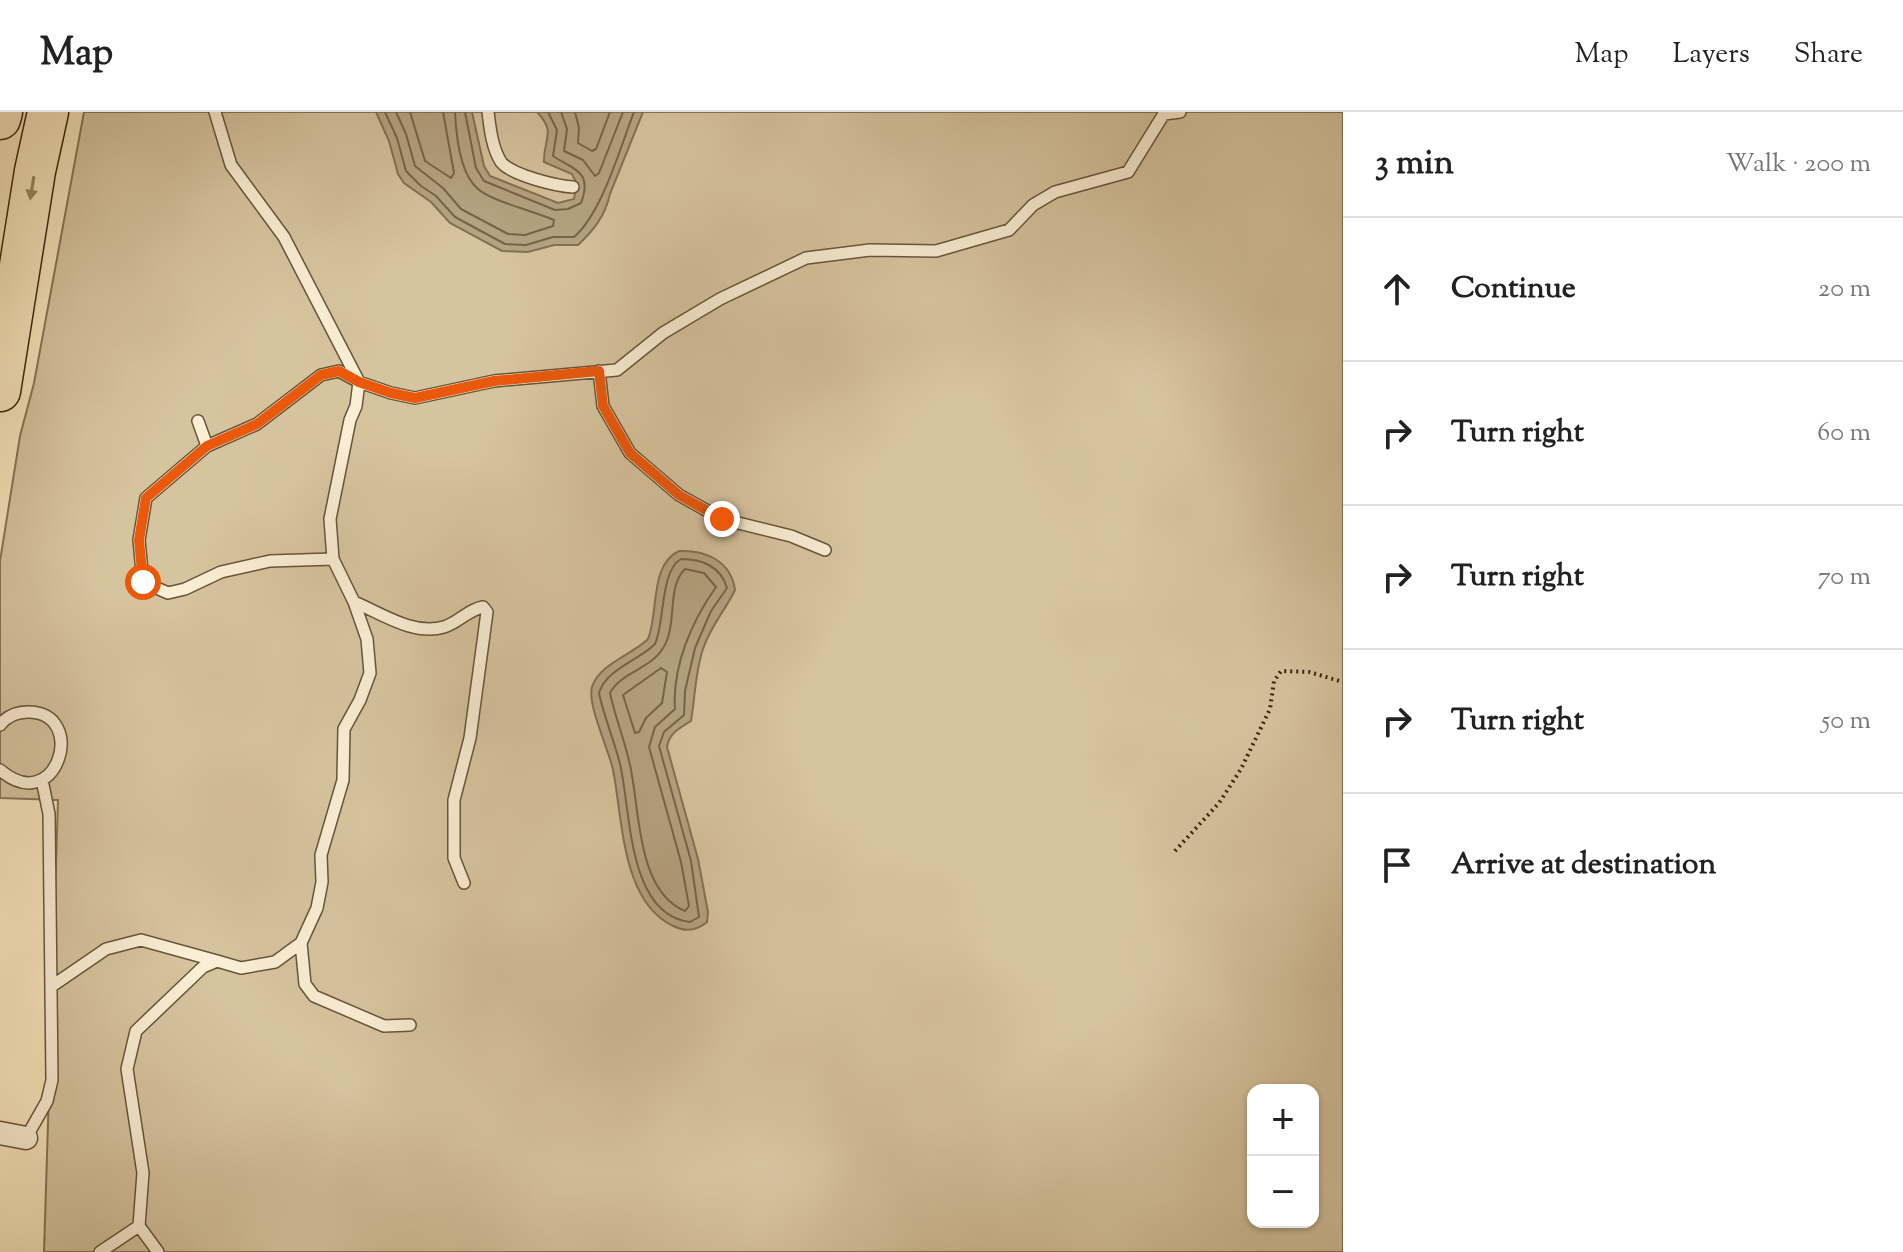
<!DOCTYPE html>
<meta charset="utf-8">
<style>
:root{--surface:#fff;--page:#f6f6f6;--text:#222;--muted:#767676;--line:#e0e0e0}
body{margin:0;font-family:"Sorts Mill Goudy",serif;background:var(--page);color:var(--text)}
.controls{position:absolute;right:24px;bottom:24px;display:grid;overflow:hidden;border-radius:16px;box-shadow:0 2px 6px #0004}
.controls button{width:72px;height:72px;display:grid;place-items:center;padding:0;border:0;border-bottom:2px solid var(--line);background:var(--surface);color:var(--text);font:40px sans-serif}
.stop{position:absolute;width:24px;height:24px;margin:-18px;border:6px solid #ea580c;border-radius:50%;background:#fff}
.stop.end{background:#ea580c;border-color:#fff;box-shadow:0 2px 8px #0008}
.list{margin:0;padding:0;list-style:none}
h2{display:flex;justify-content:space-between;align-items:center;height:104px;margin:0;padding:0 32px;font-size:34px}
h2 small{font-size:26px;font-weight:400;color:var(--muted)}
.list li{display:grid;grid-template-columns:52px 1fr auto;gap:24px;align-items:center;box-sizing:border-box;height:144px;padding:0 32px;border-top:2px solid var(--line)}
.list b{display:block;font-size:30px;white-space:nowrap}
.list em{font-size:26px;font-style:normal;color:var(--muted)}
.icon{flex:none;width:44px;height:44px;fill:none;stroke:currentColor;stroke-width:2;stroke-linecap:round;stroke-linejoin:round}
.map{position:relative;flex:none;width:1343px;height:1140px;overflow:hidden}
header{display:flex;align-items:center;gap:48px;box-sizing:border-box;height:112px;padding:0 40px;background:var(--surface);border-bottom:2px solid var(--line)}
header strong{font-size:38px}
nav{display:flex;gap:44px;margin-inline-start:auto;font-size:28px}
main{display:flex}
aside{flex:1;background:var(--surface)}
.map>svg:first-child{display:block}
.green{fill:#d6c49f;stroke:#867457;stroke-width:2;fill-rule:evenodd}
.water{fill:#b5a482;stroke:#827154;stroke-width:2}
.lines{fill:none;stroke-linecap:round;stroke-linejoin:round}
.shore{stroke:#766448;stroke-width:2}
.service-casing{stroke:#66553a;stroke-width:14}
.minor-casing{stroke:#66553a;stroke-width:25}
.motorway-casing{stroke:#36250f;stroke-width:43}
.path{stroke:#36250f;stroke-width:4;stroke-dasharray:2 4;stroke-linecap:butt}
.service{stroke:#faeed4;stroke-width:11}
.minor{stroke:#faeed4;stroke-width:22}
.motorway{stroke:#f7e5bd;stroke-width:40}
.oneway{fill:#968566}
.route{stroke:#ea580c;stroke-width:10}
</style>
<header>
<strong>Map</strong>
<nav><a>Map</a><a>Layers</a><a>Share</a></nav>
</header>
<main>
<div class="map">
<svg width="1343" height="1140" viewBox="0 0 1343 1140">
<rect width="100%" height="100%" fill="#f7e5bd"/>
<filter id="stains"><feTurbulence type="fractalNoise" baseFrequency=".0025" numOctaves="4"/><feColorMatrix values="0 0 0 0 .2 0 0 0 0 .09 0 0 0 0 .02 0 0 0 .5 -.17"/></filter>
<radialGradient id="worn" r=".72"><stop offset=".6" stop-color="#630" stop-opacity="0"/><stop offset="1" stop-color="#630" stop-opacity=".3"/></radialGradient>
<path class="green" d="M 84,0 L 1343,0 L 1343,1140 L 44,1140 L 58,688 L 0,686 L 0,449 L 20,324 L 34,271 ZM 1253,978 L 1313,978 L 1313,1110 L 1253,1110 Z"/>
<path class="water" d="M 376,0 L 472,0 L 484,54 L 490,64 L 558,91 L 574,87 L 577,72 L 572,62 L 544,50 C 543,27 557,21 537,0 L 643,0 L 610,82 C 605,104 594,118 578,133 L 554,133 L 528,140 L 502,139 L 450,111 L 431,90 L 404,71 L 398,62 L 389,29 Z
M 679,439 C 706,438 731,449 735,478 C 725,499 709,516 702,540 C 695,563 695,586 691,609 C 680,616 669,621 667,635 L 698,747 L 708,800 L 707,810 C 696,819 686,820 673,814 C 621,789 623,707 613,658 C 609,638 587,593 592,575 C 599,552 632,543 648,527 C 659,501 649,453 679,439 Z"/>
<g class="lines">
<path class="shore" d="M 385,0 L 397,26 L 406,59 L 421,74 L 436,84 L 455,105 L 505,132 L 526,133 L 553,125 L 574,125 C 602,101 620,36 634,0
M 396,0 L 406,22 L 415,54 L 443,76 L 461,97 L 508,122 L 525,123 L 553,114 L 554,108 C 534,99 491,89 478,77 C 460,62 456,22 455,0
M 410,0 L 425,49 L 451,66 L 454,61 L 443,0
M 465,0 L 476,56 L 484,69 L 555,98 L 568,97 L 581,91 C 593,59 574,58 553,44 L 557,18 L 548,0
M 561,0 L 567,17 L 564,39 L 583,48 L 595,64 L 599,61 L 623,0
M 575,0 L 579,16 L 578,31 L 592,39 L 596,37 L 610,0
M 681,447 C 701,447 721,454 727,476 L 711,499 L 695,536 L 685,579 L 684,603 L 664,620 L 659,634 L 691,749 L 699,805 L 690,810 C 627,803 631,697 620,652 C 614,628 604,605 599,581 C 606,557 638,549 655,532 C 665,510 660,459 681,447 Z
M 685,457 L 704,461 L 716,475 C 692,509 672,554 675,597 L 655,615 L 649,635 L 681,750 L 689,794 L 685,799 C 636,779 640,696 630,653 C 625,629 615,605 610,581 C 621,560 651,557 663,536 C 678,514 666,475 685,457 Z
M 661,556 L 667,560 L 662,591 L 646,606 L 639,620 L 635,621 L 623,583 Z"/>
<defs>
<path id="service" d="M 488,0 C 490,16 492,36 501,50 C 511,63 556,74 573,75
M 1164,2 L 1180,0
M 599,259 L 603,294 L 630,341 L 679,383 L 722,407 L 791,424 L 825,438
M 198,309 L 207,334
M 333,447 L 270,449 L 221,460 L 185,477 L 168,481 L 143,470 L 139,428 L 146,386 L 207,334 L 257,312 L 321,263 L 339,259 L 359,270 L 391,281 L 415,286 L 494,269 L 617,258 L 663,221 L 720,187 L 806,146 L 870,138 L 936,139 L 1009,118 L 1033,93 L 1055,80 L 1128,60 L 1165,0
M 354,490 C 381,501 413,524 444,515 C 460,510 467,498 483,495 L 487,500 L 470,626 L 454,688 L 454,746 L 464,771
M 0,613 C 7,604 16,600 28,600 C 89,600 57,707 0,658
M 301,831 L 305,872 L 314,884 L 384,914 L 410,913
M 52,874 L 106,837 L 141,828 L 217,849
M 26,1026 L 47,989 L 52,968 L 49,702 L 42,668
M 100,1140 L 139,1114
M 158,1140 L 139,1114 L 143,1061 L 127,957 L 136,919 L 203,855 L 217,849 L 241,856 L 275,850 L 301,831 L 317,796 L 322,770 L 321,743 L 343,668 L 344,617 L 360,588 L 370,561 L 367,527 L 354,490 L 333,447 L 330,407 L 350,308 L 356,294 L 359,270 L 284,125 L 231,53 L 215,0"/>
<path id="minor" d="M 0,1021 L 26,1026"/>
<path id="motorway" d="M 0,7 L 2,0
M 0,279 L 35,59 L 48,0"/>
</defs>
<use href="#service" class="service-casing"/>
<use href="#minor" class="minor-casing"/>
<use href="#motorway" class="motorway-casing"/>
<path class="path" d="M 1175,739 L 1219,691 L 1241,657 L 1270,597 L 1274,569 L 1281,559 L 1309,560 L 1343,570"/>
<use href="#service" class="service"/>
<use href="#minor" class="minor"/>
<use href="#motorway" class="motorway"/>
</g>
<defs><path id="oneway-solid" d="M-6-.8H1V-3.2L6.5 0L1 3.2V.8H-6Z" transform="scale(2)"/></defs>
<use class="oneway" href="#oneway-solid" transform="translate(32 76) rotate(99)"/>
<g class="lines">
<path class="route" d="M 143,470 L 139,428 L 146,386 L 207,334 L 257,312 L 321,263 L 339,259 L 359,270 L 391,281 L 415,286 L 494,269 L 599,259 L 603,294 L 630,341 L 679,383 L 722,407"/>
</g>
<rect width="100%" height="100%" filter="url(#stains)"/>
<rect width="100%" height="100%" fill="url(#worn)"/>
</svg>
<div class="controls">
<button>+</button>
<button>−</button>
</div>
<div class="stop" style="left:143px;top:470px"></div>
<div class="stop end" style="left:722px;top:407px"></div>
</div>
<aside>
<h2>3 min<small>Walk · 200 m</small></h2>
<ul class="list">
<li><svg class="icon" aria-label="ahead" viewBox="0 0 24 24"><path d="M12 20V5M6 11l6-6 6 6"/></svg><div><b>Continue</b></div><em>20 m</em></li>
<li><svg class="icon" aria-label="right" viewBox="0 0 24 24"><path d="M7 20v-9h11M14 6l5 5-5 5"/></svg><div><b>Turn right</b></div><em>60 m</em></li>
<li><svg class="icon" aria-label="right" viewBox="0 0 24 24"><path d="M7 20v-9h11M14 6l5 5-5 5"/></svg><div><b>Turn right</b></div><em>70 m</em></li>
<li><svg class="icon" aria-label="right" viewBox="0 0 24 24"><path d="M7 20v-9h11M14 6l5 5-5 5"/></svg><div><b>Turn right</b></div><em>50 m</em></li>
<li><svg class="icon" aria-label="arrive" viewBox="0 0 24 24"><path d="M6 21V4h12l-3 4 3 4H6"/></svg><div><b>Arrive at destination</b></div></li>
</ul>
</aside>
</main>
